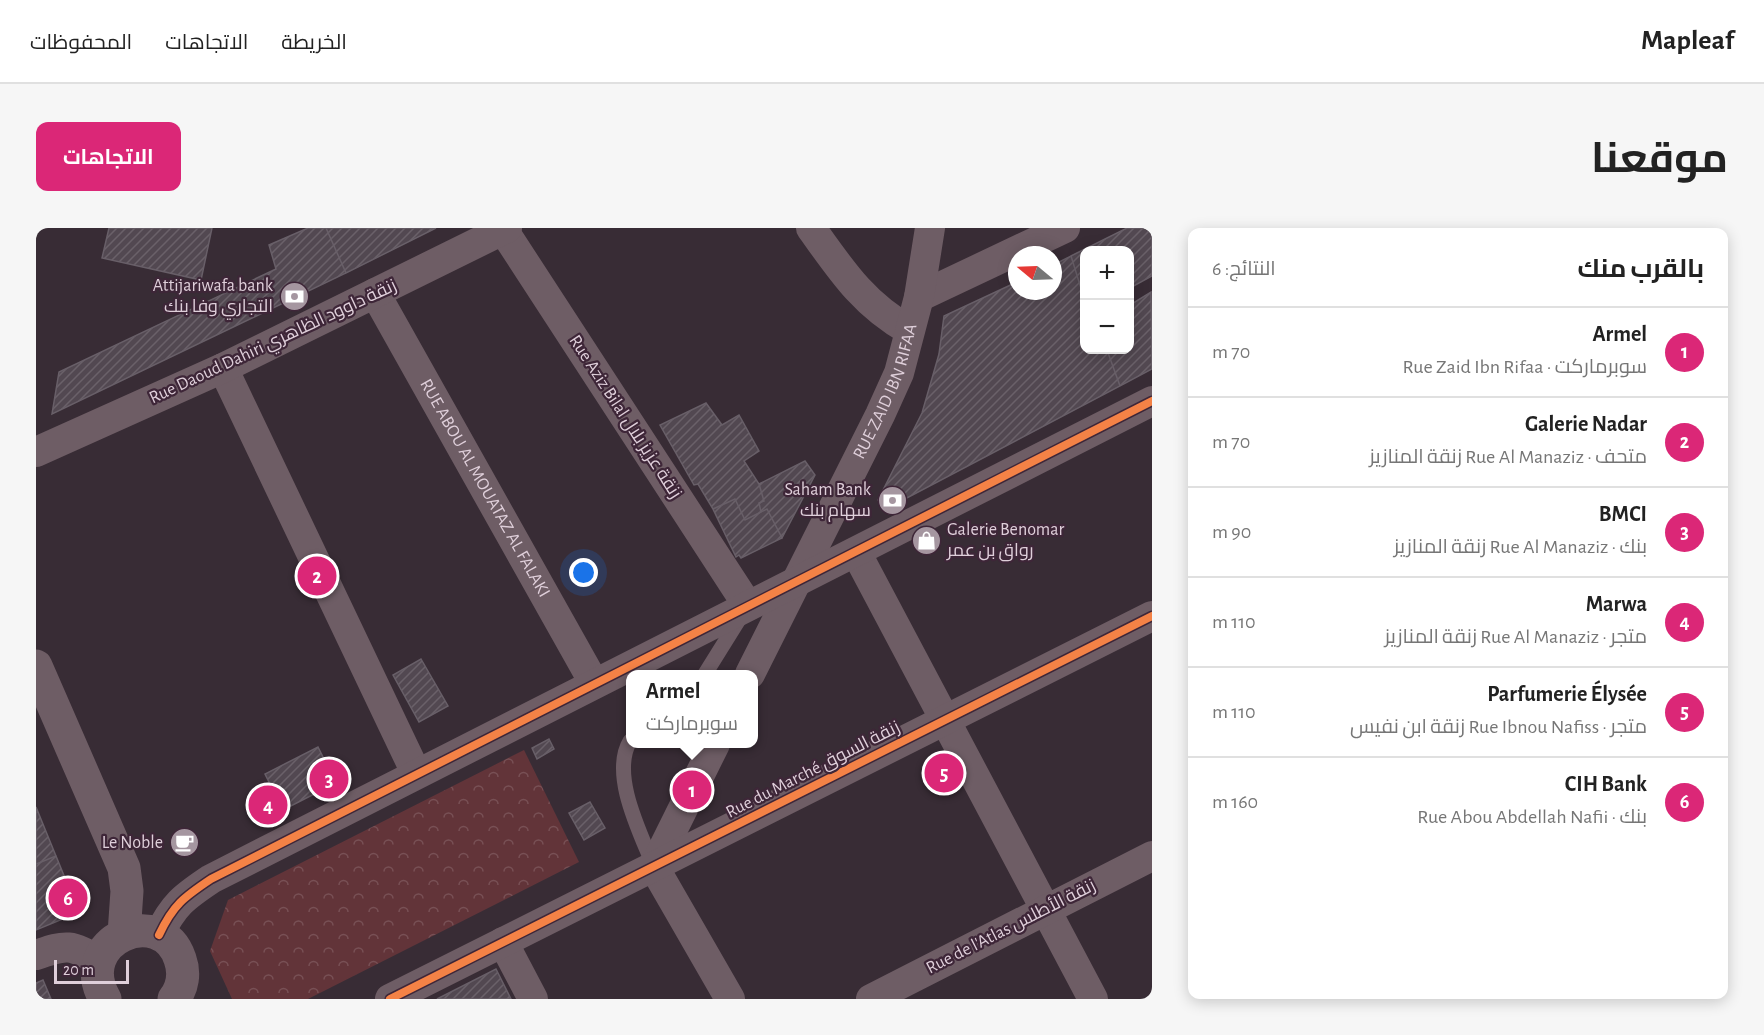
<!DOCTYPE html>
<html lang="ar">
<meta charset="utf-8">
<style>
:root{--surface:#fff;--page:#f6f6f6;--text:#222;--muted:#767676;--line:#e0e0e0;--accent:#db2777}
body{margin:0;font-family:"Alegreya Sans",Cairo,sans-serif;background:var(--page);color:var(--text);direction:rtl}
.controls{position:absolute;right:18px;top:18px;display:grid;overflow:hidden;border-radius:12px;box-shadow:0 3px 15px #0003}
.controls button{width:54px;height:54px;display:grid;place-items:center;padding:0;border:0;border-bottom:2px solid var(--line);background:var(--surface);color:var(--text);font:30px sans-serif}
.compass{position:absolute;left:972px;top:18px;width:54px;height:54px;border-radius:50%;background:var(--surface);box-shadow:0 3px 15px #0003;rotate:289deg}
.scale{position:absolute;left:18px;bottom:15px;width:75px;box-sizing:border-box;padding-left:6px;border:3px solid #dfcfda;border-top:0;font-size:16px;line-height:21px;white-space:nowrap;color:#dfcfda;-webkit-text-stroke:4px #3e2638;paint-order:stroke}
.you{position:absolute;left:548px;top:345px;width:21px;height:21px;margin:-15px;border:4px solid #fff;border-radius:50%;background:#1a73e8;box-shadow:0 0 0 9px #1a73e833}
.badge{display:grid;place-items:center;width:39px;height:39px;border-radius:50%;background:var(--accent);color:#fff;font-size:20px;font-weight:700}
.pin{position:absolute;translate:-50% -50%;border:3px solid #fff;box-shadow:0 2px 6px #0006}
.popup{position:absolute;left:590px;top:442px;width:132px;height:78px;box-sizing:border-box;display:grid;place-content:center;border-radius:12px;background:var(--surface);filter:drop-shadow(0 2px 4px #0005);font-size:20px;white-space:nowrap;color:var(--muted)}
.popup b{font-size:22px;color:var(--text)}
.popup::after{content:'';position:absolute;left:50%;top:100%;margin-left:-12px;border:12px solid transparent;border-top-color:var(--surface)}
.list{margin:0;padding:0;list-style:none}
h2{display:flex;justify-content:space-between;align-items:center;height:78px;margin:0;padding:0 24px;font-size:26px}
h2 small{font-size:20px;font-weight:400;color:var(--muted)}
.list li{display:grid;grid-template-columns:39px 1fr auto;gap:18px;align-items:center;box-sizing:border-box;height:90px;padding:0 24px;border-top:2px solid var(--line)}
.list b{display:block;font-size:22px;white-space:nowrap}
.list p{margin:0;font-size:20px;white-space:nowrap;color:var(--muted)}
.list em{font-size:20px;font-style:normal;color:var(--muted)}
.map{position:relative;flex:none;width:1116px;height:771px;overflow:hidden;direction:ltr;border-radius:12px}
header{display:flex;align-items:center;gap:36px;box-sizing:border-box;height:84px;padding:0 30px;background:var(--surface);border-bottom:2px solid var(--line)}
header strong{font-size:28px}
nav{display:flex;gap:33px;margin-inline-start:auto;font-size:21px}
.intro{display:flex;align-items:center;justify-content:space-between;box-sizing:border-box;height:144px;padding:0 36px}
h1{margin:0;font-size:42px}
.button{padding:15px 27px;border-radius:12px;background:var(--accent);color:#fff;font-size:21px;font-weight:700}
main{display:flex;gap:36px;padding:0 36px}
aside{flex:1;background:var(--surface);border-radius:12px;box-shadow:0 3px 15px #0003}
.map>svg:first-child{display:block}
.park{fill:url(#park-crowns)}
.building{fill:url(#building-hatch);stroke:#685f68;stroke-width:1.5}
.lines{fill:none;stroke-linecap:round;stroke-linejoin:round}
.service{stroke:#6e5d65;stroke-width:15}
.minor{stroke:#6e5d65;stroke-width:30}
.tertiary{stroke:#6e5d65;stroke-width:33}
.cycleway-casing{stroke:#3e2638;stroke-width:11}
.cycleway{stroke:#f48246;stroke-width:8}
.labels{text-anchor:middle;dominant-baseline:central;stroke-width:4.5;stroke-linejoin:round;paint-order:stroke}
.poi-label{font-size:18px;fill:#dfcfda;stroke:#3e2638;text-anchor:end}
.street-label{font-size:18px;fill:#dfcfda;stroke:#3e2638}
</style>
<header>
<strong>Mapleaf</strong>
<nav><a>الخريطة</a><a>الاتجاهات</a><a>المحفوظات</a></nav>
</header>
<div class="intro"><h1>موقعنا</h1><a class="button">الاتجاهات</a></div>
<main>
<aside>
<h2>بالقرب منك<small>النتائج: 6</small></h2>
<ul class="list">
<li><span class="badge">1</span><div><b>Armel</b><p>سوبرماركت · Rue Zaid Ibn Rifaa</p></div><em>70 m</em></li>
<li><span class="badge">2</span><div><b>Galerie Nadar</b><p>متحف · Rue Al Manaziz زنقة المنازيز</p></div><em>70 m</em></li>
<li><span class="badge">3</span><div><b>BMCI</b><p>بنك · Rue Al Manaziz زنقة المنازيز</p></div><em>90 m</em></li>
<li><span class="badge">4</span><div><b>Marwa</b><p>متجر · Rue Al Manaziz زنقة المنازيز</p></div><em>110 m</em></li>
<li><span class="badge">5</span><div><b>Parfumerie Élysée</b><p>متجر · Rue Ibnou Nafiss زنقة ابن نفيس</p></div><em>110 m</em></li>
<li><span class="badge">6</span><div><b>CIH Bank</b><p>بنك · Rue Abou Abdellah Nafii</p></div><em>160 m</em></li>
</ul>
</aside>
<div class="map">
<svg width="1116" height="771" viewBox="0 0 1116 771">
<defs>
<pattern id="park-crowns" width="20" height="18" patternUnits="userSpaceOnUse" patternTransform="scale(1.5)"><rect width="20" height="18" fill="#623439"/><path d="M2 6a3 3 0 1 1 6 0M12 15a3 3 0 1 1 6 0" fill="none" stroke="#785055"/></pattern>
<pattern id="building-hatch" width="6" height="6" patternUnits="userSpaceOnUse" patternTransform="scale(1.5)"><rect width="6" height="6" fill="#524851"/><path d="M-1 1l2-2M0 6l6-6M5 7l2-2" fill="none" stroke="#6a6169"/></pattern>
</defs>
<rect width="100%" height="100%" fill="#382c35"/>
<path class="park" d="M 488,522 L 543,634 L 272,771 L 196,771 L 174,723 L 192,672 Z"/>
<path class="building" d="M 73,0 L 176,0 L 165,52 L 66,30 Z
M 272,0 L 290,0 L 310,45 L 16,186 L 23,144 L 240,41 L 233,17 Z
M 290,0 L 400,0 L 310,45 Z
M 1091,0 L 1116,0 L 1116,48 L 1094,60 L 1094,22 L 1048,22 L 1048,70 L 1035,28 Z
M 1035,28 L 1048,70 L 1048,122 L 1071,122 L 1084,158 L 848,282 L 842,272 L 886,185 L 903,126 L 908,88 L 981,54 L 981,63 L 1017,63 L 1017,37 Z
M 1115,64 L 1116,141 L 1084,158 L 1071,122 L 1094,122 L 1094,77 Z
M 670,175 L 686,197 L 703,187 L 723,223 L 708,233 L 723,256 L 728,273 L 723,275 L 725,284 L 709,292 L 699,271 L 677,281 L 662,256 L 658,257 L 624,197 Z
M 769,233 L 779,247 L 746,310 L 731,281 L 725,284 L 723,275 L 728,273 L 723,256 Z
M 699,271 L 709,292 L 731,281 L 746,310 L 705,330 L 703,327 L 700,329 L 677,281 Z
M 385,431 L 412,478 L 383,494 L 357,447 Z
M 513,511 L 518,521 L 501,531 L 496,520 Z
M 282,519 L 300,555 L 247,582 L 229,546 Z
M 554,574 L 569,600 L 548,612 L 533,585 Z
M 0,579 L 20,628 L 0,636 Z
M 20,628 L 38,672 L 34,688 L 0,702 L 0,636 Z
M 460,741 L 475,771 L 401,771 Z
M 7,752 L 15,771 L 0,771 L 0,755 Z"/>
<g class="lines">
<path class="service" d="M 669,446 L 707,385
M 594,513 C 574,547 605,606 618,639"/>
<g class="minor">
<path d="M 466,0 L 712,378"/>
<path d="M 775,0 C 805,42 827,76 873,102"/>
<path id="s1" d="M 339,65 L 558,455"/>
<path d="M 883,69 L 1029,0"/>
<path d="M 187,140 L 380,545"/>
<path d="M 0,224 L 187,140 L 471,0"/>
<path d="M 820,324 L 1057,771"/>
<path id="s2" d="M 714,446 L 844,187 L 863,145 L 883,69 L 894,0"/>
<path d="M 679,516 L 618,639 L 694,771"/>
<path d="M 123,707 C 137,677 148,669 175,651 L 1116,173"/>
<path d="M 467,714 L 497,771"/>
<path d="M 0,727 C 31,716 35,716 63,733"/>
<path d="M 354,771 L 1116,388"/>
<path d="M 835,771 L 1116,628"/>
</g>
<path class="tertiary" d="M 0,438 L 88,640 L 91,663 L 88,706
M 69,771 C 35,712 125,674 144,731 C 149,745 147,759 138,771"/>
<defs>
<path id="cycleway" d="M 123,707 C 137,677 148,669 175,651 L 1116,173
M 354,771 L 1116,388"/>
</defs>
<use href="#cycleway" class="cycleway-casing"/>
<use href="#cycleway" class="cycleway"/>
</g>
<defs>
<symbol id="bank-disc" viewBox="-11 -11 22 22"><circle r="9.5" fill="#a596a0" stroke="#3e2638"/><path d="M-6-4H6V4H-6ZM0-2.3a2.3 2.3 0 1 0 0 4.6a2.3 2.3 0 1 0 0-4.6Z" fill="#fff"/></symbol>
<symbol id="shop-disc" viewBox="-11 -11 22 22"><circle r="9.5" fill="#a596a0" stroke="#3e2638"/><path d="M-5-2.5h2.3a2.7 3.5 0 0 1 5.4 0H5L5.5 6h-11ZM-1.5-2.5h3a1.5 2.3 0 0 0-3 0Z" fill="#fff"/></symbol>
<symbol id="cafe-disc" viewBox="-11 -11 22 22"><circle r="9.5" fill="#a596a0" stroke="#3e2638"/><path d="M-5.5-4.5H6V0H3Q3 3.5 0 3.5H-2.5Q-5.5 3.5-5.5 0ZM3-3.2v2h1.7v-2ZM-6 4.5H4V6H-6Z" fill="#fff"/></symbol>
</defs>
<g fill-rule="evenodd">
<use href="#bank-disc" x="242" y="52" width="33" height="33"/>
<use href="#bank-disc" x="840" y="256" width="33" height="33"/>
<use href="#shop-disc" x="874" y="296" width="33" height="33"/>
<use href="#cafe-disc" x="132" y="598" width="33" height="33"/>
</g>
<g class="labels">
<g class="poi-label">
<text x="237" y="58">Attijariwafa bank<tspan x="237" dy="21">التجاري وفا بنك</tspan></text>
<text x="835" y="262">Saham Bank<tspan x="835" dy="21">سهام بنك</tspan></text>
<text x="911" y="302" text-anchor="start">Galerie Benomar<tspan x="911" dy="21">رواق بن عمر</tspan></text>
<text x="127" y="615">Le Noble</text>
</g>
<g class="street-label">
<text transform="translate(237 114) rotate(-25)">Rue Daoud Dahiri زنقة داوود الظاهري</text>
<text stroke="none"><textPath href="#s2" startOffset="314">RUE ZAID IBN RIFAA</textPath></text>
<text transform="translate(589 189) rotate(57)">Rue Aziz Bilal زنقة عزيز بلال</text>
<text stroke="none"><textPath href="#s1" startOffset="224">RUE ABOU AL MOUATAZ AL FALAKI</textPath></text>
<text transform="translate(777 542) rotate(-27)">Rue du Marché زنقة السوق</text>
<text transform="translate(975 699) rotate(-27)">Rue de l'Atlas زنقة الأطلس</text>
</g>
</g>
</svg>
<div class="controls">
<button>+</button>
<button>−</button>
</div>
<svg class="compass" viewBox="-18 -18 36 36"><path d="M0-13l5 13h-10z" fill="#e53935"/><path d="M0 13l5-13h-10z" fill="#767676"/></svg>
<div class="scale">20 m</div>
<div class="you"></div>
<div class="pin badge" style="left:656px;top:562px">1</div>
<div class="popup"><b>Armel</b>سوبرماركت</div>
<div class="pin badge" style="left:281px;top:348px">2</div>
<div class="pin badge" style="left:293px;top:551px">3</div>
<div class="pin badge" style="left:232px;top:577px">4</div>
<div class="pin badge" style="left:908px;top:545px">5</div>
<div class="pin badge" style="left:32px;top:670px">6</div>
</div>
</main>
